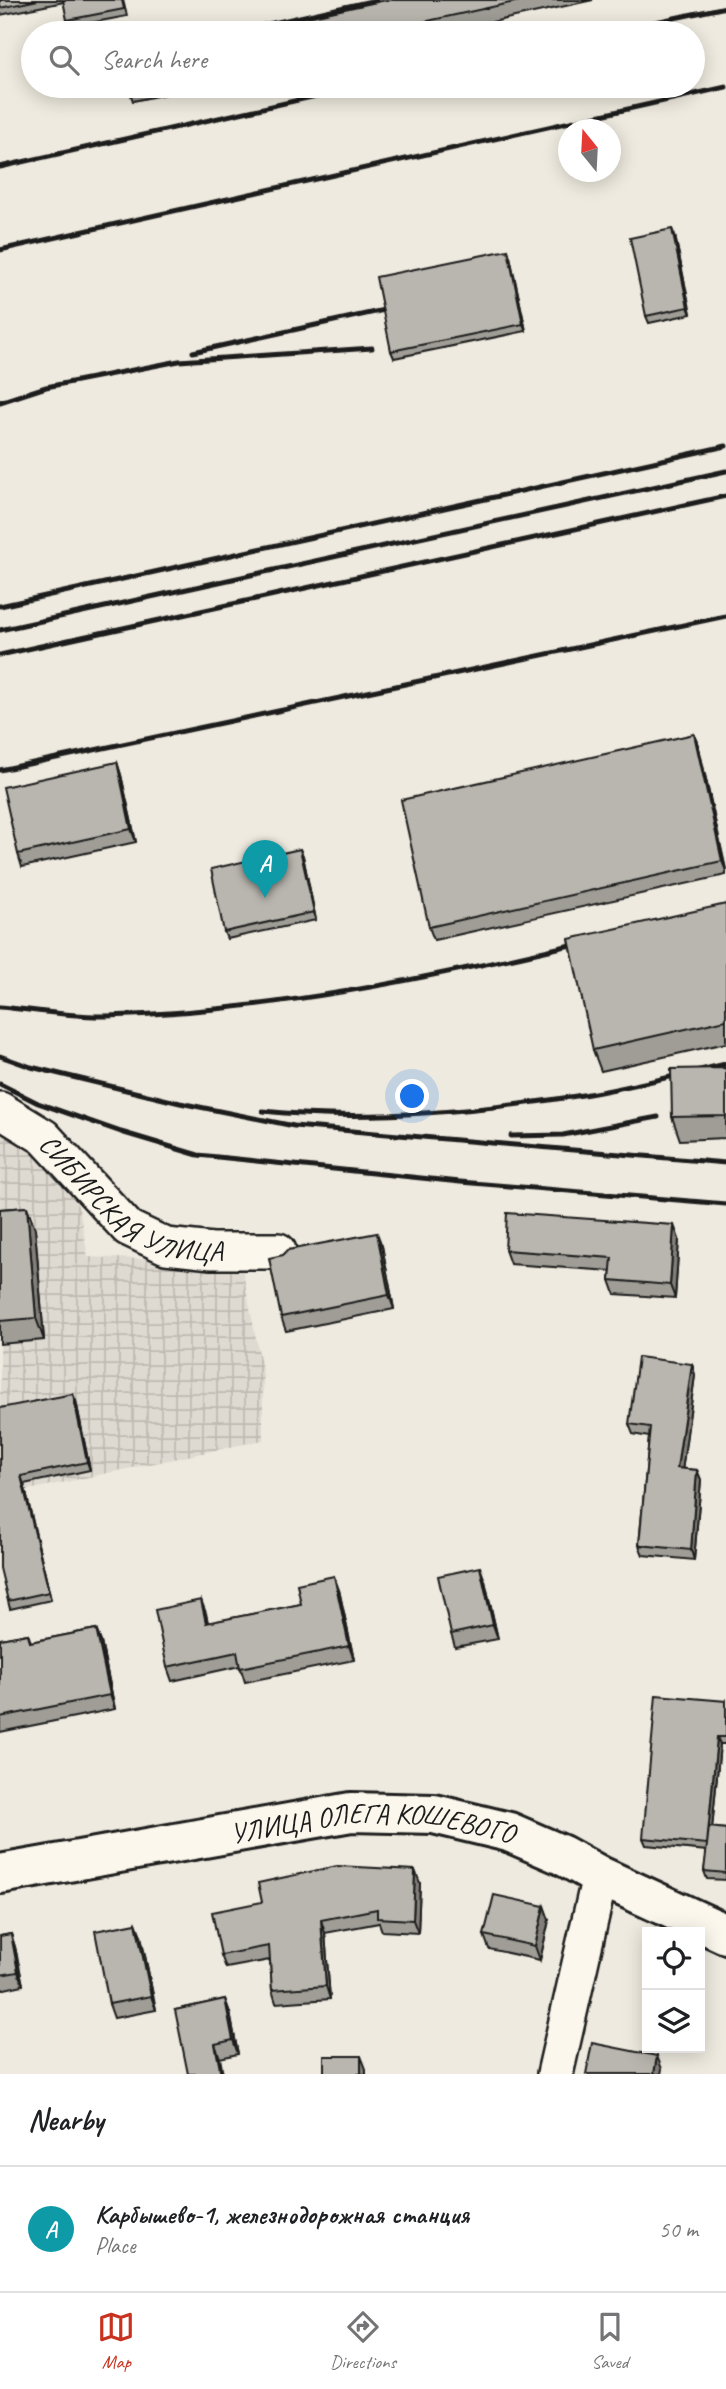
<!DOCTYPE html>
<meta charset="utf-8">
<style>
:root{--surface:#fff;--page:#f2f2f2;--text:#202124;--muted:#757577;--line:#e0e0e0;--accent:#c8321e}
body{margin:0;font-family:Caveat,sans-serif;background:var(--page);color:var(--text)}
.controls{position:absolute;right:21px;bottom:21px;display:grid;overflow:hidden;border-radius:0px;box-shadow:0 4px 18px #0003}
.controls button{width:63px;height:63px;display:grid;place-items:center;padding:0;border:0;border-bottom:2px solid var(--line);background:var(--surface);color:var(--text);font:35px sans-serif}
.compass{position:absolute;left:558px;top:119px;width:63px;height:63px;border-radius:50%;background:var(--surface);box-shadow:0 4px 18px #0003;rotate:342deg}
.you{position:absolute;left:413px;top:1097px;width:24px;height:24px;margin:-18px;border:5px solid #fff;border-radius:50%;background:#1a73e8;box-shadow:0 0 0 10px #1a73e833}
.badge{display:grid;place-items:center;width:46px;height:46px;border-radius:50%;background:var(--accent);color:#fff;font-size:23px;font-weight:700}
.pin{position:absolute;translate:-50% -58px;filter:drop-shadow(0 2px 4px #0008)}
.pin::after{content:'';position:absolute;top:37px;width:24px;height:21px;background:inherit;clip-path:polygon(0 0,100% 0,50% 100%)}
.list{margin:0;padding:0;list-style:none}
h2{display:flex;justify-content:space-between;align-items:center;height:91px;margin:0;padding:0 28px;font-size:30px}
h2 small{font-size:23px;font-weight:400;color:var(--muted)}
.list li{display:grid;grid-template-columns:46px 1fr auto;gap:21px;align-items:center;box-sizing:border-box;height:126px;padding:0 28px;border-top:2px solid var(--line)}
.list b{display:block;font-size:26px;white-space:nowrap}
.list p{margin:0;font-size:23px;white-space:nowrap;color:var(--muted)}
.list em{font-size:23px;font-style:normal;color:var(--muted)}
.icon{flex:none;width:38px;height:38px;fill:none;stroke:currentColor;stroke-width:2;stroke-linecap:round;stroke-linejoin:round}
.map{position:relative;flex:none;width:726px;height:2074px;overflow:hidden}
.search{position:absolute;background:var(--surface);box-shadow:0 4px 18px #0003;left:21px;right:21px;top:21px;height:77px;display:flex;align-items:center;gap:18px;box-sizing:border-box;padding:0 24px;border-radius:38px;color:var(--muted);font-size:26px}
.sheet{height:217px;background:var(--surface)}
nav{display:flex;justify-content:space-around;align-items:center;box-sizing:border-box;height:98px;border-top:2px solid var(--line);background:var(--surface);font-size:19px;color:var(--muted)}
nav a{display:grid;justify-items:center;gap:4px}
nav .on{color:var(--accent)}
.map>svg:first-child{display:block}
.industrial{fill:url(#industrial-grid)}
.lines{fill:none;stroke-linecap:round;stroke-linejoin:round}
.minor-casing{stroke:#1c1c1c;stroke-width:40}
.primary-casing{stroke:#1c1c1c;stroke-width:44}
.minor{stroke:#fbf7ec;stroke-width:35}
.primary{stroke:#fbf7ec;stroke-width:38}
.rail{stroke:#1c1c1c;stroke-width:5}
.wall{fill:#9f9d96;stroke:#1c1c1c;stroke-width:2}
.shaded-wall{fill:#827f7a;stroke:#1c1c1c;stroke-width:2}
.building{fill:#b9b6af;stroke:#1c1c1c;stroke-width:2}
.labels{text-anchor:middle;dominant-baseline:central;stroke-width:5;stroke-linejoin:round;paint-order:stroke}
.street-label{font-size:28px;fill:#1c1c1c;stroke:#fbf7ec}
</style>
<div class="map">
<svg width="726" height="2074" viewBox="0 0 726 2074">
<defs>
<pattern id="industrial-grid" width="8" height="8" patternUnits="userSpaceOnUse" patternTransform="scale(1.75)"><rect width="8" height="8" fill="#dedad1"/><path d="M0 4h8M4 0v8" fill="none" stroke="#bebab3"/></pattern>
</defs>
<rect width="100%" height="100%" fill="#eeeadf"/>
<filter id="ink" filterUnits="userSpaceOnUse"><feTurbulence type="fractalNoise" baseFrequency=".0143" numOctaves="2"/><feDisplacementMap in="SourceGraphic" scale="14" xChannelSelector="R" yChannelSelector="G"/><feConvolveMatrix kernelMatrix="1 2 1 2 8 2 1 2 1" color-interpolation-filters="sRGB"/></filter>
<g filter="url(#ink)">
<path class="industrial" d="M 0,1127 L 20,1139 L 61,1175 L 79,1208 L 88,1257 L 241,1263 L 263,1374 L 263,1440 L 0,1496 Z"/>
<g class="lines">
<defs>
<g id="minor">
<path id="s1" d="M 0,1110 L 44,1137 L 128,1228 L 166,1246 L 212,1251 L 278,1251"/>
<path d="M 555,2074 L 600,1876"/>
</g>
<g id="primary">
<path id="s2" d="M 0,1874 L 351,1812 L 434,1814 L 509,1832 L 562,1855 L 600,1876 L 726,1934"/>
</g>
</defs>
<use href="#minor" class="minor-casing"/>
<use href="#primary" class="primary-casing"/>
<use href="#minor" class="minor"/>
<use href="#primary" class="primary"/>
<path class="rail" d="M 228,33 L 376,0
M 604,33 L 726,7
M 0,167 L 361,86
M 0,250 L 726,87
M 193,352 L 384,310
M 0,402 L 46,387 L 179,361 L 372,348
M 0,606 L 726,446
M 0,630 L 726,471
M 0,655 L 726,496
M 0,770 L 726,616
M 0,1007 C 35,1010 71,1017 106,1016 C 268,1012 430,978 588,941
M 0,1056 L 31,1067 L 180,1103 L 294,1126 L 726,1163
M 0,1084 L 38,1103 L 121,1132 L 198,1155 L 460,1182 L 726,1204
M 263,1111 C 369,1122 485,1111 589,1094 C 635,1086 681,1074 726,1064
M 511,1136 L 563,1135 L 658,1117"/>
</g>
<path class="wall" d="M 0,0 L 123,0 L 127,16 L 69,27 L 64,2 L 0,15 Z
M 386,0 L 593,0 L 442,33 L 235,33 Z
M 128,86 L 204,86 L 133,101 Z
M 675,236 L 691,314 L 649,323 L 646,316 Z
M 510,257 L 526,331 L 394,358 L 391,351 Z
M 694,734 L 699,748 L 726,869 L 726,875 L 434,940 L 429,927 Z
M 117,762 L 121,775 L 136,842 L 22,867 L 18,854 Z
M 303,856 L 316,920 L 227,939 L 224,932 Z
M 726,904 L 726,1043 L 601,1071 L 593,1050 Z
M 726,1068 L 726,1138 L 680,1140 L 672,1117 Z
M 27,1207 L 35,1229 L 44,1340 L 0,1344 L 0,1209 Z
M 679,1239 L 675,1298 L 615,1294 L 610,1280 L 611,1271 L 510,1264 L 505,1250 Z
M 382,1246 L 394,1309 L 286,1331 L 281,1317 Z
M 692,1364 L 695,1375 L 682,1469 L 697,1470 L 701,1480 L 694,1560 L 643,1555 L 639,1545 L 649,1437 L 633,1434 L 629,1424 Z
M 76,1401 L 90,1470 L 24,1484 L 51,1600 L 10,1609 L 8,1601 L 0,1408 Z
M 485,1581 L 498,1639 L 455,1647 L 451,1634 Z
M 339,1590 L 354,1660 L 245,1682 L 240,1666 L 172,1681 L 167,1667 L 201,1600 L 208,1623 L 301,1604 Z
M 96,1629 L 101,1642 L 115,1709 L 0,1732 L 0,1639 L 28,1634 L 31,1642 Z
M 726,1701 L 726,1744 L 720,1744 L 712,1828 L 726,1829 L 726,1880 L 707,1879 L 704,1871 L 707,1851 L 646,1845 L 643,1838 Z
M 420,1883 L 418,1933 L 382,1931 L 379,1923 L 325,1933 L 330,1999 L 276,2003 L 272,1990 L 270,1960 L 226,1968 L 221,1955 Z
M 544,1906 L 549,1920 L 540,1960 L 489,1949 L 484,1935 Z
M 136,1923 L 141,1936 L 156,2010 L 114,2018 L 109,2004 Z
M 11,1934 L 15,1947 L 23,1985 L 0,1990 L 0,1936 Z
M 225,1999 L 230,2013 L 238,2054 L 220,2058 L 175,2010 Z"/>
<path class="shaded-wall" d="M 672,229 L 675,236 L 691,314 L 688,307 Z
M 508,250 L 510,257 L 526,331 L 523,324 Z
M 694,734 L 699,748 L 726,871 L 722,861 Z
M 117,762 L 121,775 L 136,842 L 131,829 Z
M 300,849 L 303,856 L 316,920 L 314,912 Z
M 27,1207 L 35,1229 L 44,1340 L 36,1318 Z
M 674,1225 L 679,1239 L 675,1298 L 670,1285 Z
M 377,1233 L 382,1246 L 394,1309 L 389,1295 Z
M 692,1364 L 695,1375 L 681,1479 L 677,1468 Z
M 73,1394 L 76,1401 L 90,1470 L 87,1462 Z
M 697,1470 L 701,1480 L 694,1560 L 691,1550 Z
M 21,1476 L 24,1484 L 51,1600 L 49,1592 Z
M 480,1567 L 485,1581 L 498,1639 L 493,1625 Z
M 334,1576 L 339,1590 L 354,1660 L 349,1646 Z
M 201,1600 L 206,1613 L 211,1637 L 206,1623 Z
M 96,1629 L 101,1642 L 115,1709 L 110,1695 Z
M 717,1737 L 720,1744 L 710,1851 L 707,1844 Z
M 415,1870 L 420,1883 L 418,1933 L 413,1920 Z
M 544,1906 L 549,1920 L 540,1960 L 535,1946 Z
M 321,1920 L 325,1933 L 330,1999 L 326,1986 Z
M 136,1923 L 141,1936 L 156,2010 L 151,1996 Z
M 11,1934 L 15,1947 L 23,1985 L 18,1972 Z
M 225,1999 L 230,2013 L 238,2054 L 233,2040 Z
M 215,2044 L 220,2058 L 223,2074 L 221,2074 Z
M 361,2056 L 366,2069 L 366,2074 L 361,2074 Z
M 657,2056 L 662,2069 L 661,2074 L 654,2074 Z"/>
<path class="building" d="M 0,0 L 38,0 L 0,8 Z
M 63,0 L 122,0 L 124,9 L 67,20 Z
M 386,0 L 524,0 L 373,33 L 235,33 Z
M 672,229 L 688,307 L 646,316 L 630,238 Z
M 508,250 L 523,324 L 391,351 L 376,277 Z
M 694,734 L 722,861 L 429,927 L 401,800 Z
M 117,762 L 131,829 L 18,854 L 3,787 Z
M 300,849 L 314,912 L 224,932 L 211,869 Z
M 726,904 L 726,1020 L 593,1050 L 569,939 Z
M 726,1068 L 726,1116 L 672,1117 L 671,1069 Z
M 27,1207 L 36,1318 L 0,1321 L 0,1209 Z
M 507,1213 L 674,1225 L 670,1285 L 610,1280 L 612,1258 L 505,1250 Z
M 377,1233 L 389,1295 L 281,1317 L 269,1258 L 283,1255 L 288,1250 Z
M 638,1357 L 692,1364 L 677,1468 L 697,1470 L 691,1550 L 639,1545 L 650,1427 L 629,1424 Z
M 73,1394 L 87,1462 L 21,1476 L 49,1592 L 8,1601 L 0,1568 L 0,1408 Z
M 480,1567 L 493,1625 L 451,1634 L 438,1576 Z
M 334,1576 L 349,1646 L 240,1668 L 237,1652 L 167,1667 L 155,1610 L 201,1600 L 206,1623 L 301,1604 L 297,1584 Z
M 96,1629 L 110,1695 L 0,1717 L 0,1639 L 28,1634 L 30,1642 Z
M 656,1695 L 726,1701 L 726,1737 L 717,1737 L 707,1844 L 643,1838 Z
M 709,1827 L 726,1829 L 726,1873 L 704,1871 Z
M 337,1866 L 415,1870 L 413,1920 L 377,1918 L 377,1909 L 321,1920 L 326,1986 L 272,1990 L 269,1946 L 221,1955 L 212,1912 L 262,1902 L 258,1883 Z
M 494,1895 L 544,1906 L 535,1946 L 484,1935 Z
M 136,1923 L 151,1996 L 109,2004 L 95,1931 Z
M 11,1934 L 18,1972 L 0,1975 L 0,1936 Z
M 225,1999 L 233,2040 L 215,2044 L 221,2074 L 188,2074 L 175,2010 Z
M 592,2043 L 657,2056 L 654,2074 L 586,2074 Z
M 324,2056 L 361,2056 L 361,2074 L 324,2074 Z"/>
</g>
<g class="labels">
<g class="street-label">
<text stroke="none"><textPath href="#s1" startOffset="164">СИБИРСКАЯ УЛИЦА</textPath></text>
<text stroke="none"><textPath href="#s2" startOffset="378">УЛИЦА ОЛЕГА КОШЕВОГО</textPath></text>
</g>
</g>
</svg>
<div class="controls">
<button><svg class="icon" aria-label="locate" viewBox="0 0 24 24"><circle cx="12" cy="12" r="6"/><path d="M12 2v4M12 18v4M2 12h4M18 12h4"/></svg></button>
<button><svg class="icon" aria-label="layers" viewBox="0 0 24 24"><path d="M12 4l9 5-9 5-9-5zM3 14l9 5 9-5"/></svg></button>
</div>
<svg class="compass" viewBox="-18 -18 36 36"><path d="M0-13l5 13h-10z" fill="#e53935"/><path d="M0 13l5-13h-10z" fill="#757577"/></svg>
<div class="you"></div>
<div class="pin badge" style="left:265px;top:898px;background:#0f9aa8">A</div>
<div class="search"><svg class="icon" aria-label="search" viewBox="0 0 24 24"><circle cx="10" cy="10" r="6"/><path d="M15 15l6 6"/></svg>Search here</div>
</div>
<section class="sheet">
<h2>Nearby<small></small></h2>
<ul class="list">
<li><span class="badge" style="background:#0f9aa8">A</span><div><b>Карбышево-1, железнодорожная станция</b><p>Place</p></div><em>50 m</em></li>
</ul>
</section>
<nav>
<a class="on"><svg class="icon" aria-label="map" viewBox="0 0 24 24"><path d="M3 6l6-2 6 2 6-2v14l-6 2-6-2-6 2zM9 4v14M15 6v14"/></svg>Map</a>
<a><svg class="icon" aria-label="directions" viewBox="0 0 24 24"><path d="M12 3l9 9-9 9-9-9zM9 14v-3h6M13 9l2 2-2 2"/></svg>Directions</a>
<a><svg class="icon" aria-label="saved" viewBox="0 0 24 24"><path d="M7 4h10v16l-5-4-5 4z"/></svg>Saved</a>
</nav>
